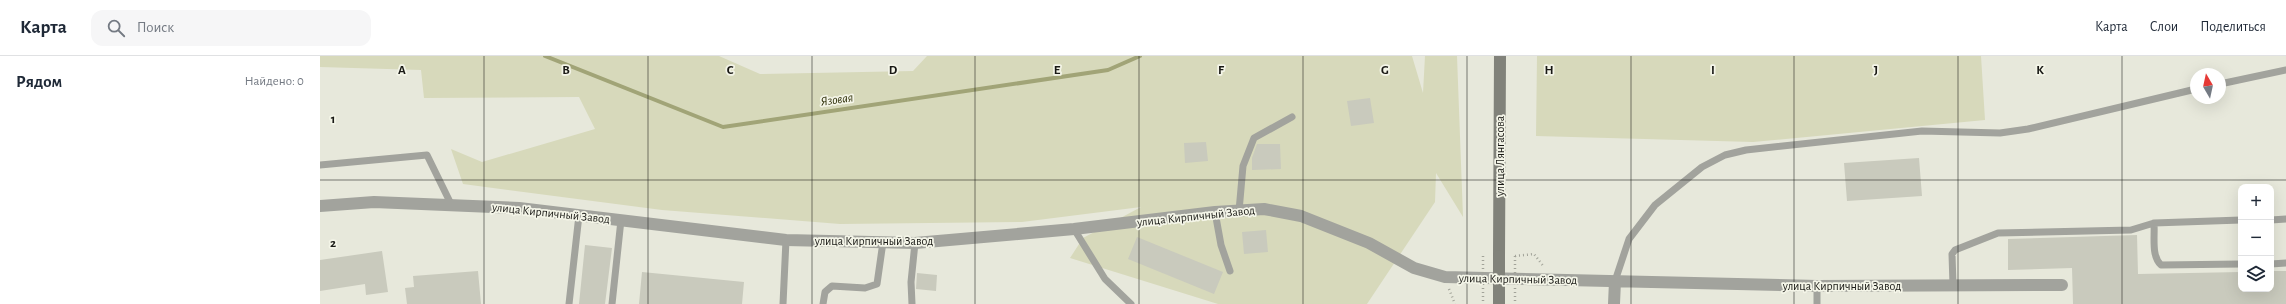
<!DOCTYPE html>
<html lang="ru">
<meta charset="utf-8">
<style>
:root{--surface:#fff;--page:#f6f6f7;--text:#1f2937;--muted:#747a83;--line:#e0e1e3}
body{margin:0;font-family:"Alegreya Sans",sans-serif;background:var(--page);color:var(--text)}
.controls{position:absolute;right:12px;bottom:12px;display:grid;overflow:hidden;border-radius:8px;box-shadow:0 4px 16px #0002}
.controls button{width:36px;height:36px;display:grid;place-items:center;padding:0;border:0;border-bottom:1px solid var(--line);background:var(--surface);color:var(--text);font:20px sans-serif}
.compass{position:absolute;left:1870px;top:12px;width:36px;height:36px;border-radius:50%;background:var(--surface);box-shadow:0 4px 16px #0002;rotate:351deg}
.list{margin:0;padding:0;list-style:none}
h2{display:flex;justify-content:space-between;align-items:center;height:52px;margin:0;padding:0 16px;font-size:17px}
h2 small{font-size:13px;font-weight:400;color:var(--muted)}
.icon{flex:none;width:22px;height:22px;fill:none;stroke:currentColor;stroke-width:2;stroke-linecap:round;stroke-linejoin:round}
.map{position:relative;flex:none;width:1966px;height:248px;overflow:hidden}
header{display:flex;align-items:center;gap:24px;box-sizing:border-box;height:56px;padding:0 20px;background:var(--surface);border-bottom:1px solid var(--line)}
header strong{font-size:19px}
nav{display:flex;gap:22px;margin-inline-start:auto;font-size:14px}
.search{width:280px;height:36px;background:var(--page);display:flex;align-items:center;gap:10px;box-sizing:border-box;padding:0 14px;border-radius:12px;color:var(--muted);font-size:15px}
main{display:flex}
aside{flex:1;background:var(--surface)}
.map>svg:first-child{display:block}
.green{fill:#d7d9bb}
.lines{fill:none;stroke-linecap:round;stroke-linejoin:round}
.stream{stroke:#a1a477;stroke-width:4}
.building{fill:#c9cabd}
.path{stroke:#a2a399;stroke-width:2.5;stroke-dasharray:1 3;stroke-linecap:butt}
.service{stroke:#a2a39d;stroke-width:7}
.minor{stroke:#a2a39d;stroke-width:12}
.secondary{stroke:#81827a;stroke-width:12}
.path-bridge{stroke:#a2a399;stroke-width:2.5;stroke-dasharray:1 3;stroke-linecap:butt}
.secondary-bridge{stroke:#81827a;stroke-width:12}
.grid{fill:none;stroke:#191915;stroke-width:1;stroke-opacity:0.55}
.labels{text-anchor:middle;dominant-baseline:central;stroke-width:3.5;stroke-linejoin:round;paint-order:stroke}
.street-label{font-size:12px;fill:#191915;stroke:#f4f5e8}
.water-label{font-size:13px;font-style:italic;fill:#30310b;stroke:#f4f5e8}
.grid-label{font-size:13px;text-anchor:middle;font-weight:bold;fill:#191915;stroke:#f4f5e8;stroke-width:3.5;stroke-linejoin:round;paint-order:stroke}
</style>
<header>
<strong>Карта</strong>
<div class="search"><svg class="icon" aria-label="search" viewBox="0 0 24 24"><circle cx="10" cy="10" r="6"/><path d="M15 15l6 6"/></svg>Поиск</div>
<nav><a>Карта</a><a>Слои</a><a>Поделиться</a></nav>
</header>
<main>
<aside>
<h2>Рядом<small>Найдено: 0</small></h2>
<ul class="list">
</ul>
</aside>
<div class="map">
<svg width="1966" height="248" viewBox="0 0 1966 248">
<rect width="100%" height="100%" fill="#e7e8db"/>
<path class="green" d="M 0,0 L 399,0 L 440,18 L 593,15 L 607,0 L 1092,0 L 1103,37 L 1105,0 L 1137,0 L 1143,161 L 1116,117 L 1115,146 L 1047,248 L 898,248 L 750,202 L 763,182 L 821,151 L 702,166 L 520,168 L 342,154 L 143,128 L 131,93 L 162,106 L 275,73 L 259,41 L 104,42 L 101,14 L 0,11 Z
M 1217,0 L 1661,0 L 1665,64 L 1433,86 L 1216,80 Z"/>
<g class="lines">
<path class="stream" d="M 225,0 L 403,71 L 788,14 L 820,0"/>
</g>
<path class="building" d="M 1050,42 L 1054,67 L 1031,70 L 1027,45 Z
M 886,86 L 888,105 L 865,107 L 864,87 Z
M 937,88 L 960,88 L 961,113 L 932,114 L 932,102 Z
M 1599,102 L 1602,140 L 1527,145 L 1524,107 Z
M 946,174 L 948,196 L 924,198 L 922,176 Z
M 1817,179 L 1818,218 L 1921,216 L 1921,233 L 1951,233 L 1951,215 L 1966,215 L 1966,248 L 1753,248 L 1752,212 L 1688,214 L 1688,183 Z
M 817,181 L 903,216 L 894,238 L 808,203 Z
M 265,189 L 292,192 L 285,248 L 259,248 Z
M 62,195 L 68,236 L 46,239 L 45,228 L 0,235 L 0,204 Z
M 158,215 L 161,248 L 87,248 L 85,232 L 94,231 L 93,220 Z
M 322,216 L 424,226 L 422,248 L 319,248 Z
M 597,217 L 617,219 L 616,235 L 596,233 Z"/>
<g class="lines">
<path class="path" d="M 1195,200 L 1214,198 L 1224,211
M 1129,233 L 1135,248"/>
<path class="service" d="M 1900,28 L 1966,14
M 0,109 L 107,99 L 131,148
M 919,155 L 923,110 L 934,82 L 972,61
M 895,156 L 901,189 L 910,215
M 1951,164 L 1966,163
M 1834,167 C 1835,180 1831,200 1841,209 L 1921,208
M 754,173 L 785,223 L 811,248
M 1951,208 L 1966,207
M 1295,225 L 1309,183 L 1335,149 L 1382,111 L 1405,99 L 1426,94 L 1602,75 L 1680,77 L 1708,73 L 1876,33
M 1633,229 L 1632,198 L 1635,194 L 1678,177 L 1811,174 L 1834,167 L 1921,164
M 249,248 L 259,159
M 292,248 L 301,164
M 463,248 L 466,184
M 503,248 L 505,236 L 512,230 L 545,232 L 557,228 L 563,186
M 592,248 L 591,226 L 595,187
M 1497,248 L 1497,230"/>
<path class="minor" d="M 0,150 L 54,146 L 199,152 L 466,184 L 595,187 L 754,173 L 895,156 L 944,153 L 981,160 L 1049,187 L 1094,212 L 1125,221 L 1497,230 L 1742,229
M 1294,248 L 1295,225"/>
<path class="secondary" d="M 1179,200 L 1180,0"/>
<path class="path-bridge" d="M 1163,200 L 1163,248
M 1195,200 L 1195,248"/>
<path class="secondary-bridge" d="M 1179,200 L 1179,248"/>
</g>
<path class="grid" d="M 164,0 L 164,248M 328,0 L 328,248M 492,0 L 492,248M 655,0 L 655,248M 819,0 L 819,248M 983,0 L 983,248M 1147,0 L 1147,248M 1311,0 L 1311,248M 1474,0 L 1474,248M 1638,0 L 1638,248M 1802,0 L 1802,248M 0,124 L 1966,124"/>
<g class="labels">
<g class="street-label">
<text transform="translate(1180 100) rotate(-90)">улица Лянгасова</text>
<text transform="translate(231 157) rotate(6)">улица Кирпичный Завод</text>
<text transform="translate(876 160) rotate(-6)">улица Кирпичный Завод</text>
<text x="554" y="185">улица Кирпичный Завод</text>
<text transform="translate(1198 223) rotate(1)">улица Кирпичный Завод</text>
<text x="1522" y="230">улица Кирпичный Завод</text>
</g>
<g class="water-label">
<text transform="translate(517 44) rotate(-8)">Язовая</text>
</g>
</g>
<g class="grid-label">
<text x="82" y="18">A</text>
<text x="246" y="18">B</text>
<text x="410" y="18">C</text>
<text x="573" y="18">D</text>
<text x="737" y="18">E</text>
<text x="901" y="18">F</text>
<text x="1065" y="18">G</text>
<text x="1229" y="18">H</text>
<text x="1393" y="18">I</text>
<text x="1556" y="18">J</text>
<text x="1720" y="18">K</text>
<text x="13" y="67">1</text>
<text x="13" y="191">2</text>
</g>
</svg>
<div class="controls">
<button>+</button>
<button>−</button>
<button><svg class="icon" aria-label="layers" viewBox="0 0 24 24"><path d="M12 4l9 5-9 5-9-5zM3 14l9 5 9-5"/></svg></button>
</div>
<svg class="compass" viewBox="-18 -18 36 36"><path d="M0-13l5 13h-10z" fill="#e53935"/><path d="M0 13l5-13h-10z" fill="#747a83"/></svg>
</div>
</main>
